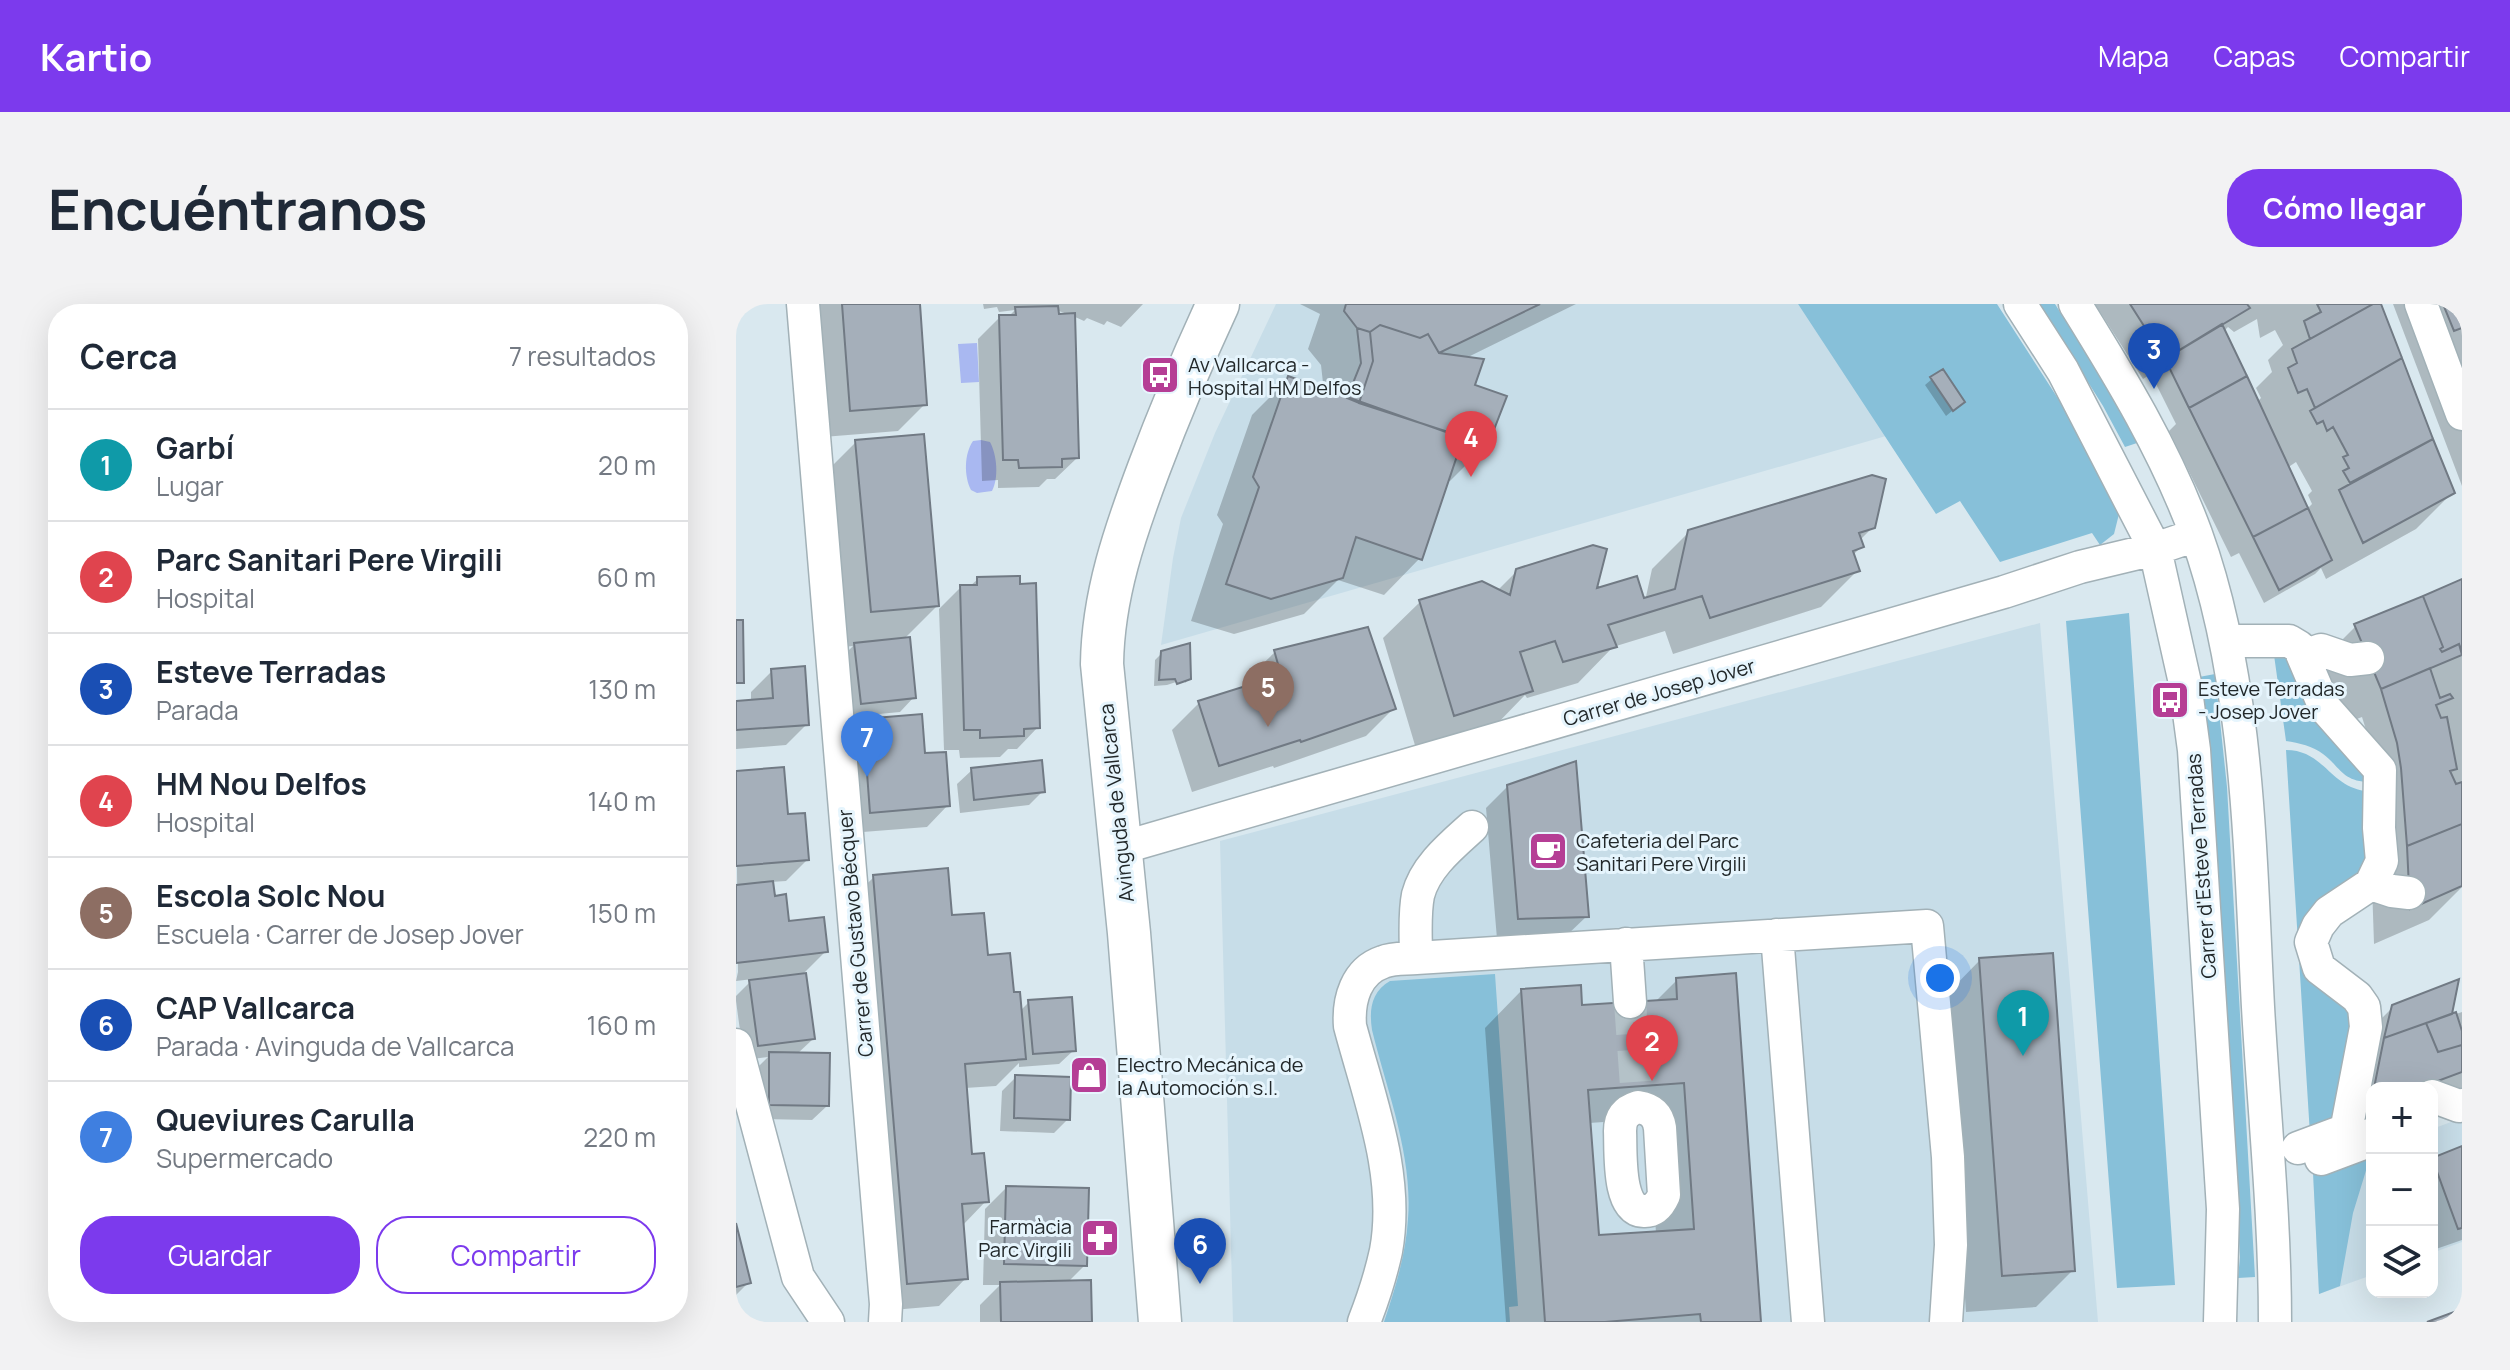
<!DOCTYPE html>
<html lang="es">
<meta charset="utf-8">
<style>
:root{--surface:#fff;--page:#f2f2f3;--text:#1f2937;--muted:#747a83;--line:#e0e1e3;--accent:#7c3aed}
body{margin:0;font-family:Manrope,sans-serif;background:var(--page);color:var(--text)}
.controls{position:absolute;right:24px;bottom:24px;display:grid;overflow:hidden;border-radius:16px;box-shadow:0 8px 32px #0002}
.controls button{width:72px;height:72px;display:grid;place-items:center;padding:0;border:0;border-bottom:2px solid var(--line);background:var(--surface);color:var(--text);font:40px sans-serif}
.you{position:absolute;left:1204px;top:674px;width:28px;height:28px;margin:-20px;border:6px solid #fff;border-radius:50%;background:#1a73e8;box-shadow:0 0 0 12px #1a73e833}
.badge{display:grid;place-items:center;width:52px;height:52px;border-radius:50%;background:var(--accent);color:#fff;font-size:26px;font-weight:700}
.pin{position:absolute;translate:-50% -66px;filter:drop-shadow(0 2px 4px #0008)}
.pin::after{content:'';position:absolute;top:42px;width:28px;height:24px;background:inherit;clip-path:polygon(0 0,100% 0,50% 100%)}
.list{margin:0;padding:0;list-style:none}
h2{display:flex;justify-content:space-between;align-items:center;height:104px;margin:0;padding:0 32px;font-size:34px}
h2 small{font-size:26px;font-weight:400;color:var(--muted)}
.list li{display:grid;grid-template-columns:52px 1fr auto;gap:24px;align-items:center;box-sizing:border-box;height:112px;padding:0 32px;border-top:2px solid var(--line)}
.list b{display:block;font-size:30px;white-space:nowrap}
.list p{margin:0;font-size:26px;white-space:nowrap;color:var(--muted)}
.list em{font-size:26px;font-style:normal;color:var(--muted)}
.actions{display:flex;gap:16px;padding:24px 32px}
.actions a{flex:1;padding:18px 0;border:2px solid var(--accent);border-radius:32px;text-align:center;font-size:28px;color:var(--accent)}
.actions .main{background:var(--accent);color:#fff}
.icon{flex:none;width:44px;height:44px;fill:none;stroke:currentColor;stroke-width:2;stroke-linecap:round;stroke-linejoin:round}
.map{position:relative;flex:none;width:1726px;height:1018px;overflow:hidden;border-radius:32px}
header{display:flex;align-items:center;gap:48px;box-sizing:border-box;height:112px;padding:0 40px;background:var(--accent);color:#fff}
header strong{font-size:38px}
nav{display:flex;gap:44px;margin-inline-start:auto;font-size:28px}
.intro{display:flex;align-items:center;justify-content:space-between;box-sizing:border-box;height:192px;padding:0 48px}
h1{margin:0;font-size:56px}
.button{padding:20px 36px;border-radius:32px;background:var(--accent);color:#fff;font-size:28px;font-weight:700}
main{display:flex;gap:48px;padding:0 48px}
aside{flex:1;background:var(--surface);border-radius:32px;box-shadow:0 8px 32px #0002}
.map>svg:first-child{display:block}
.built{fill:#c7dde8}
.green{fill:#87c0d9}
.water{fill:#a9b8f1}
.shadow{fill:#0003;fill-rule:evenodd}
.building{fill:#a5afba;stroke:#717a84;stroke-width:2;fill-rule:evenodd}
.lines{fill:none;stroke-linecap:round;stroke-linejoin:round}
.minor-tunnel{stroke:#b4c2c8;stroke-width:32;stroke-dasharray:32 16;stroke-linecap:butt}
.minor-casing{stroke:#a2b1b7;stroke-width:35}
.major-casing{stroke:#a2b1b7;stroke-width:45}
.minor{stroke:#fff;stroke-width:32}
.major{stroke:#fff;stroke-width:42}
.labels{text-anchor:middle;dominant-baseline:central;stroke-width:6;stroke-linejoin:round;paint-order:stroke}
.poi-label{font-size:20px;fill:#22282a;stroke:#e6f5fd;text-anchor:start}
.street-label{font-size:20px;fill:#22282a;stroke:#e6f5fd}
</style>
<header>
<strong>Kartio</strong>
<nav><a>Mapa</a><a>Capas</a><a>Compartir</a></nav>
</header>
<div class="intro"><h1>Encuéntranos</h1><a class="button">Cómo llegar</a></div>
<main>
<aside>
<h2>Cerca<small>7 resultados</small></h2>
<ul class="list">
<li><span class="badge" style="background:#0f9aa8">1</span><div><b>Garbí</b><p>Lugar</p></div><em>20 m</em></li>
<li><span class="badge" style="background:#e0444e">2</span><div><b>Parc Sanitari Pere Virgili</b><p>Hospital</p></div><em>60 m</em></li>
<li><span class="badge" style="background:#1a4fb4">3</span><div><b>Esteve Terradas</b><p>Parada</p></div><em>130 m</em></li>
<li><span class="badge" style="background:#e0444e">4</span><div><b>HM Nou Delfos</b><p>Hospital</p></div><em>140 m</em></li>
<li><span class="badge" style="background:#8d6e63">5</span><div><b>Escola Solc Nou</b><p>Escuela · Carrer de Josep Jover</p></div><em>150 m</em></li>
<li><span class="badge" style="background:#1a4fb4">6</span><div><b>CAP Vallcarca</b><p>Parada · Avinguda de Vallcarca</p></div><em>160 m</em></li>
<li><span class="badge" style="background:#3f7fe0">7</span><div><b>Queviures Carulla</b><p>Supermercado</p></div><em>220 m</em></li>
</ul>
<div class="actions"><a class="main">Guardar</a><a>Compartir</a></div>
</aside>
<div class="map">
<svg width="1726" height="1018" viewBox="0 0 1726 1018">
<rect width="100%" height="100%" fill="#d9e8ef"/>
<path class="built" d="M 540,0 L 1062,0 L 1150,132 L 425,341 L 437,254 L 445,214 L 479,129 Z
M 1304,319 L 1362,1018 L 497,1018 L 484,537 Z
M 1726,814 L 1726,938 L 1696,949 L 1696,825 Z
M 1636,847 L 1636,971 L 1583,990 L 1577,868 Z"/>
<path class="green" d="M 1062,0 L 1261,0 L 1343,127 L 1383,210 L 1378,230 L 1364,241 L 1356,229 L 1264,258 L 1224,197 L 1200,210 Z
M 1303,0 L 1319,0 L 1375,89 L 1401,139 L 1389,143 L 1367,102 Z
M 1393,309 L 1439,981 L 1381,984 L 1330,317 Z
M 1538,351 L 1551,351 L 1628,469 L 1630,478 C 1606,476 1604,463 1587,450 C 1577,442 1563,439 1550,437 Z
M 1479,370 L 1491,483 L 1519,973 L 1502,974 L 1504,953 L 1487,681 L 1463,373 Z
M 1550,446 C 1588,446 1594,483 1630,487 L 1634,535 L 1626,574 L 1578,610 L 1617,703 L 1605,811 L 1574,831 Z
M 759,670 L 782,1002 L 773,1003 L 774,1018 L 648,1018 C 659,985 670,950 672,915 C 677,852 651,787 636,726 C 633,706 635,688 654,677 Z
M 1636,847 L 1617,909 L 1604,982 L 1583,990 L 1577,868 Z"/>
<path class="water" d="M 241,39 L 243,78 L 225,79 L 222,40 Z
M 245,136 L 254,138 C 261,151 263,174 256,187 L 241,189 L 235,186 C 228,172 228,150 237,137 Z"/>
<path class="shadow" d="M 78,0 L 182,0 L 189,100 L 162,127 L 87,133 Z
M 247,0 L 407,0 L 385,23 L 371,17 L 368,21 L 351,14 L 348,17 L 337,12 L 341,154 L 319,175 L 311,175 L 303,183 L 262,184 L 262,176 L 246,177 L 242,35 L 264,13 L 272,13 L 279,6 L 263,8 L 261,3 L 248,5 ZM 320,6 L 334,11 L 321,12 Z
M 564,0 L 840,0 L 728,55 L 751,140 L 714,177 L 711,176 L 684,254 L 648,291 L 602,276 L 568,310 L 498,330 L 455,317 L 487,220 L 481,211 L 516,111 L 552,75 L 588,88 L 585,61 L 572,45 L 584,10 Z
M 1359,0 L 1644,0 L 1717,188 L 1680,225 L 1590,275 L 1585,264 L 1579,270 L 1528,299 L 1503,249 L 1495,253 L 1433,127 L 1440,120 L 1415,70 L 1407,75 ZM 1521,15 L 1524,34 L 1539,26 L 1547,41 L 1532,56 L 1536,68 L 1520,84 L 1525,94 L 1521,98 L 1488,27 L 1492,23 L 1498,28 ZM 1560,158 L 1576,187 L 1572,191 L 1576,200 L 1570,206 L 1551,164 Z
M 1657,0 L 1726,0 L 1726,182 Z
M 1196,75 L 1227,98 L 1210,112 L 1189,81 Z
M 120,138 L 201,302 L 167,336 L 178,393 L 164,408 L 111,413 L 104,355 L 117,342 L 98,344 L 83,175 Z
M 1137,223 L 1123,237 L 1125,243 L 1116,252 L 1121,267 L 1085,303 L 937,350 L 929,327 L 877,343 L 842,379 L 791,394 L 789,391 L 758,423 L 681,448 L 647,334 L 684,298 L 761,287 L 782,266 L 908,302 L 916,265 L 953,228 Z
M 242,275 L 302,423 L 281,445 L 272,445 L 264,453 L 224,454 L 223,446 L 208,446 L 203,305 L 225,283 L 233,283 Z
M 1726,278 L 1726,583 L 1693,616 L 1638,640 L 1636,581 L 1641,461 L 1626,413 L 1608,420 L 1583,359 L 1620,322 Z
M 539,348 L 658,404 L 630,432 L 538,464 L 537,462 L 456,488 L 436,426 L 463,399 L 514,383 L 511,375 Z
M 426,349 L 453,375 L 449,379 L 449,375 L 431,381 L 418,382 L 419,356 Z
M 36,367 L 71,420 L 50,441 L 0,445 L 0,399 L 15,398 L 15,388 Z
M 128,417 L 187,451 L 208,450 L 208,447 L 212,501 L 191,523 L 114,529 L 106,438 Z
M 236,466 L 307,487 L 293,501 L 224,509 L 221,480 Z
M 0,469 L 50,512 L 71,556 L 50,577 L 35,578 L 37,594 L 52,619 L 90,647 L 68,669 L 77,735 L 60,751 L 91,802 L 76,816 L 19,815 L 20,765 L 32,753 L 8,756 L 0,697 L 0,692 L 17,675 L 0,677 L 2,668 Z
M 772,482 L 851,612 L 829,633 L 761,635 L 750,504 Z
M 138,573 L 215,613 L 250,653 L 276,690 L 283,708 L 293,698 L 338,746 L 323,760 L 283,763 L 283,759 L 260,782 L 229,784 L 235,852 L 250,897 L 226,922 L 230,974 L 203,1002 L 145,1007 L 110,600 Z
M 1244,656 L 1337,966 L 1300,1003 L 1230,1008 L 1208,693 Z
M 941,676 L 1023,1018 L 770,1018 L 749,724 L 785,687 L 845,704 L 918,699 ZM 912,815 L 920,929 L 861,933 L 853,819 Z
M 1657,703 L 1714,712 L 1726,708 L 1726,790 L 1696,784 L 1636,784 L 1636,823 L 1599,837 L 1620,740 Z
M 280,773 L 332,815 L 318,829 L 264,827 L 266,787 Z
M 1726,844 L 1726,936 L 1700,945 L 1696,934 L 1696,856 Z
M 270,884 L 349,961 L 332,978 L 354,1018 L 244,1018 L 244,1001 L 264,981 L 247,981 L 249,905 Z
M 0,927 L 13,978 L 0,991 Z"/>
<path class="building" d="M 106,0 L 184,0 L 191,101 L 114,107 Z
M 610,0 L 804,0 L 703,49 L 692,30 L 684,34 L 644,21 L 634,28 L 621,24 L 608,7 Z
M 1394,0 L 1511,0 L 1514,4 L 1429,55 Z
M 1581,0 L 1637,0 L 1574,35 L 1568,17 L 1585,8 Z
M 1637,0 L 1645,0 L 1666,54 L 1579,104 L 1571,85 L 1562,89 L 1552,64 L 1561,59 L 1556,45 Z
M 1707,0 L 1726,0 L 1726,24 L 1718,27 Z
M 322,2 L 323,10 L 339,9 L 343,154 L 326,155 L 326,163 L 283,164 L 282,156 L 267,156 L 263,11 L 280,11 L 279,3 Z
M 1486,20 L 1511,72 L 1453,104 L 1429,55 Z
M 644,21 L 684,34 L 692,30 L 703,49 L 748,55 L 739,81 L 771,92 L 752,141 L 623,99 L 637,57 L 634,28 Z
M 621,24 L 634,28 L 637,57 L 623,99 L 611,94 L 625,59 Z
M 1666,54 L 1697,135 L 1614,179 L 1607,167 L 1613,164 L 1607,153 L 1612,151 L 1597,123 L 1591,127 L 1587,117 L 1581,120 L 1574,107 Z
M 1207,65 L 1229,98 L 1217,107 L 1194,73 Z
M 552,72 L 727,134 L 686,256 L 620,233 L 607,274 L 535,295 L 490,280 L 523,183 L 517,173 Z
M 1511,72 L 1572,204 L 1517,233 L 1453,104 Z
M 188,130 L 203,302 L 135,308 L 119,136 Z
M 1697,135 L 1719,189 L 1627,239 L 1603,186 Z
M 1136,171 L 1150,175 L 1139,224 L 1123,229 L 1128,243 L 1117,247 L 1124,267 L 974,314 L 966,292 L 872,321 L 881,343 L 827,358 L 819,337 L 784,348 L 797,387 L 718,412 L 683,296 L 746,277 L 774,291 L 780,265 L 857,241 L 871,245 L 861,284 L 901,272 L 908,294 L 939,285 L 952,226 Z
M 1572,204 L 1596,256 L 1543,286 L 1517,233 Z
M 284,272 L 284,280 L 300,279 L 304,424 L 288,425 L 288,432 L 244,434 L 244,426 L 228,426 L 224,281 L 241,281 L 241,273 Z
M 1726,275 L 1726,347 L 1723,340 L 1706,348 L 1704,345 L 1707,343 L 1687,292 Z
M 1687,292 L 1707,343 L 1704,345 L 1706,348 L 1723,340 L 1726,351 L 1645,385 L 1618,320 Z
M 0,316 L 7,316 L 8,379 L 0,379 Z
M 632,323 L 660,405 L 565,438 L 564,436 L 483,462 L 462,397 L 545,371 L 538,346 Z
M 174,333 L 180,394 L 125,400 L 118,339 Z
M 454,339 L 455,375 L 441,380 L 439,375 L 423,376 L 425,347 Z
M 69,362 L 73,421 L 0,426 L 0,397 L 37,394 L 35,365 Z
M 1694,364 L 1704,394 L 1714,390 L 1717,394 L 1700,401 L 1705,414 L 1711,413 L 1721,465 L 1714,467 L 1720,480 L 1726,478 L 1726,520 L 1671,542 L 1665,464 L 1661,439 L 1645,385 Z
M 186,410 L 189,449 L 210,448 L 214,502 L 134,509 L 127,415 Z
M 306,456 L 309,488 L 238,496 L 235,464 Z
M 840,457 L 853,613 L 782,615 L 771,481 Z
M 48,463 L 52,510 L 69,509 L 73,556 L 0,562 L 0,467 Z
M 1726,520 L 1726,582 L 1674,605 L 1671,542 Z
M 212,564 L 216,611 L 248,609 L 252,651 L 274,649 L 278,688 L 284,688 L 290,755 L 229,760 L 236,850 L 248,849 L 253,898 L 226,900 L 232,975 L 171,980 L 137,571 Z
M 37,577 L 39,592 L 50,590 L 53,617 L 88,613 L 92,648 L 0,659 L 0,581 Z
M 1317,649 L 1339,967 L 1266,972 L 1243,654 Z
M 70,669 L 79,735 L 22,742 L 13,676 Z
M 1000,669 L 1025,1018 L 965,1018 L 964,1010 L 869,1018 L 809,1018 L 785,685 L 845,681 L 846,701 L 925,696 L 941,695 L 940,674 ZM 948,779 L 958,925 L 863,931 L 852,786 Z
M 1723,675 L 1716,710 L 1648,734 L 1656,701 Z
M 336,693 L 340,747 L 297,750 L 292,696 Z
M 1720,708 L 1726,727 L 1726,741 L 1702,748 L 1690,719 Z
M 1690,719 L 1702,748 L 1726,741 L 1726,768 L 1683,784 L 1638,784 L 1648,734 Z
M 33,748 L 94,749 L 93,802 L 33,801 Z
M 279,771 L 335,773 L 334,816 L 278,814 Z
M 1726,842 L 1726,924 L 1722,925 L 1696,854 Z
M 270,882 L 353,884 L 351,962 L 268,960 Z
M 0,919 L 15,979 L 0,983 Z
M 355,976 L 356,1018 L 265,1018 L 264,978 Z
M 1726,1005 L 1726,1018 L 1691,1018 Z"/>
<g class="lines">
<path class="minor-tunnel" d="M 894,698 L 900,782"/>
<defs>
<path id="minor" d="M 67,0 L 150,1000 L 149,1018
M 1284,0 L 1327,67 L 1419,245 L 1449,379 L 1458,446 L 1487,905 L 1484,1018
M 1339,0 C 1385,74 1430,148 1460,230 C 1513,376 1514,550 1522,703 C 1528,808 1539,913 1539,1018
M 1685,0 L 1726,110
M 1490,337 L 1553,337 L 1563,343 L 1589,404 L 1644,466 L 1643,524 L 1646,557 L 1635,580 L 1593,608 L 1582,622 L 1575,638 L 1583,664 L 1621,693 L 1628,703 L 1630,723 L 1611,822 L 1605,828 L 1562,844
M 1567,352 L 1585,346 L 1614,356 L 1632,354
M 385,544 L 1268,288 L 1344,263 L 1419,245 L 1460,231
M 1635,580 L 1656,587 L 1673,589
M 1041,631 L 1072,1018
M 890,640 L 894,698
M 680,654 C 680,634 678,611 682,591 C 689,563 715,542 736,523
M 0,741 L 62,973 L 92,1018
M 1696,792 L 1723,802 L 1726,801
M 902,803 C 915,805 922,811 924,824 L 928,891 C 924,900 919,907 909,907 C 881,909 885,847 884,827 C 884,814 889,807 902,803 Z
M 1585,855 L 1633,837 L 1636,830
M 628,1018 C 637,995 645,970 650,947 C 664,871 633,794 614,722 C 612,696 620,667 647,658 C 657,654 669,655 680,654 L 1191,622 L 1212,853 L 1215,941 L 1210,1018"/>
<path id="major" d="M 424,1018 L 393,629 L 366,360 C 367,291 389,228 413,164 C 434,108 457,54 482,0"/>
</defs>
<use href="#minor" class="minor-casing"/>
<use href="#major" class="major-casing"/>
<use href="#minor" class="minor"/>
<use href="#major" class="major"/>
</g>
<defs>
<symbol id="bus-square" viewBox="-11 -11 22 22"><rect x="-9" y="-9" width="18" height="18" rx="4" fill="#b53e95" stroke="#e6f5fd"/><path d="M-5-6H5V4H4V6H2V4H-2V6H-4V4H-5ZM-3.5-4V0h7V-4ZM-3.5 1.2v1.5H-2V1.2ZM2 1.2v1.5H3.5V1.2Z" fill="#fff"/></symbol>
<symbol id="cafe-square" viewBox="-11 -11 22 22"><rect x="-9" y="-9" width="18" height="18" rx="4" fill="#b53e95" stroke="#e6f5fd"/><path d="M-5.5-4.5H6V0H3Q3 3.5 0 3.5H-2.5Q-5.5 3.5-5.5 0ZM3-3.2v2h1.7v-2ZM-6 4.5H4V6H-6Z" fill="#fff"/></symbol>
<symbol id="shop-square" viewBox="-11 -11 22 22"><rect x="-9" y="-9" width="18" height="18" rx="4" fill="#b53e95" stroke="#e6f5fd"/><path d="M-5-2.5h2.3a2.7 3.5 0 0 1 5.4 0H5L5.5 6h-11ZM-1.5-2.5h3a1.5 2.3 0 0 0-3 0Z" fill="#fff"/></symbol>
<symbol id="pharmacy-square" viewBox="-11 -11 22 22"><rect x="-9" y="-9" width="18" height="18" rx="4" fill="#b53e95" stroke="#e6f5fd"/><path d="M-2-6h4v4h4v4h-4v4h-4v-4h-4v-4h4Z" fill="#fff"/></symbol>
</defs>
<g fill-rule="evenodd">
<use href="#bus-square" x="402" y="49" width="44" height="44"/>
<use href="#bus-square" x="1412" y="374" width="44" height="44"/>
<use href="#cafe-square" x="790" y="525" width="44" height="44"/>
<use href="#shop-square" x="331" y="749" width="44" height="44"/>
<use href="#pharmacy-square" x="342" y="912" width="44" height="44"/>
</g>
<g class="labels">
<g class="poi-label">
<text x="452" y="60">Av Vallcarca -<tspan x="452" dy="23">Hospital HM Delfos</tspan></text>
<text x="1462" y="384">Esteve Terradas<tspan x="1462" dy="23">- Josep Jover</tspan></text>
<text x="840" y="536">Cafeteria del Parc<tspan x="840" dy="23">Sanitari Pere Virgili</tspan></text>
<text x="381" y="760">Electro Mecánica de<tspan x="381" dy="23">la Automoción s.l.</tspan></text>
<text x="336" y="922" text-anchor="end">Farmàcia<tspan x="336" dy="23">Parc Virgili</tspan></text>
</g>
<g class="street-label">
<text transform="translate(923 388) rotate(-16)">Carrer de Josep Jover</text>
<text transform="translate(380 499) rotate(-96)">Avinguda de Vallcarca</text>
<text transform="translate(1465 562) rotate(-94)">Carrer d'Esteve Terradas</text>
<text transform="translate(119 629) rotate(-95)">Carrer de Gustavo Bécquer</text>
</g>
</g>
</svg>
<div class="controls">
<button>+</button>
<button>−</button>
<button><svg class="icon" aria-label="layers" viewBox="0 0 24 24"><path d="M12 4l9 5-9 5-9-5zM3 14l9 5 9-5"/></svg></button>
</div>
<div class="you"></div>
<div class="pin badge" style="left:1287px;top:752px;background:#0f9aa8">1</div>
<div class="pin badge" style="left:916px;top:777px;background:#e0444e">2</div>
<div class="pin badge" style="left:1418px;top:85px;background:#1a4fb4">3</div>
<div class="pin badge" style="left:735px;top:173px;background:#e0444e">4</div>
<div class="pin badge" style="left:532px;top:423px;background:#8d6e63">5</div>
<div class="pin badge" style="left:464px;top:980px;background:#1a4fb4">6</div>
<div class="pin badge" style="left:131px;top:473px;background:#3f7fe0">7</div>
</div>
</main>
